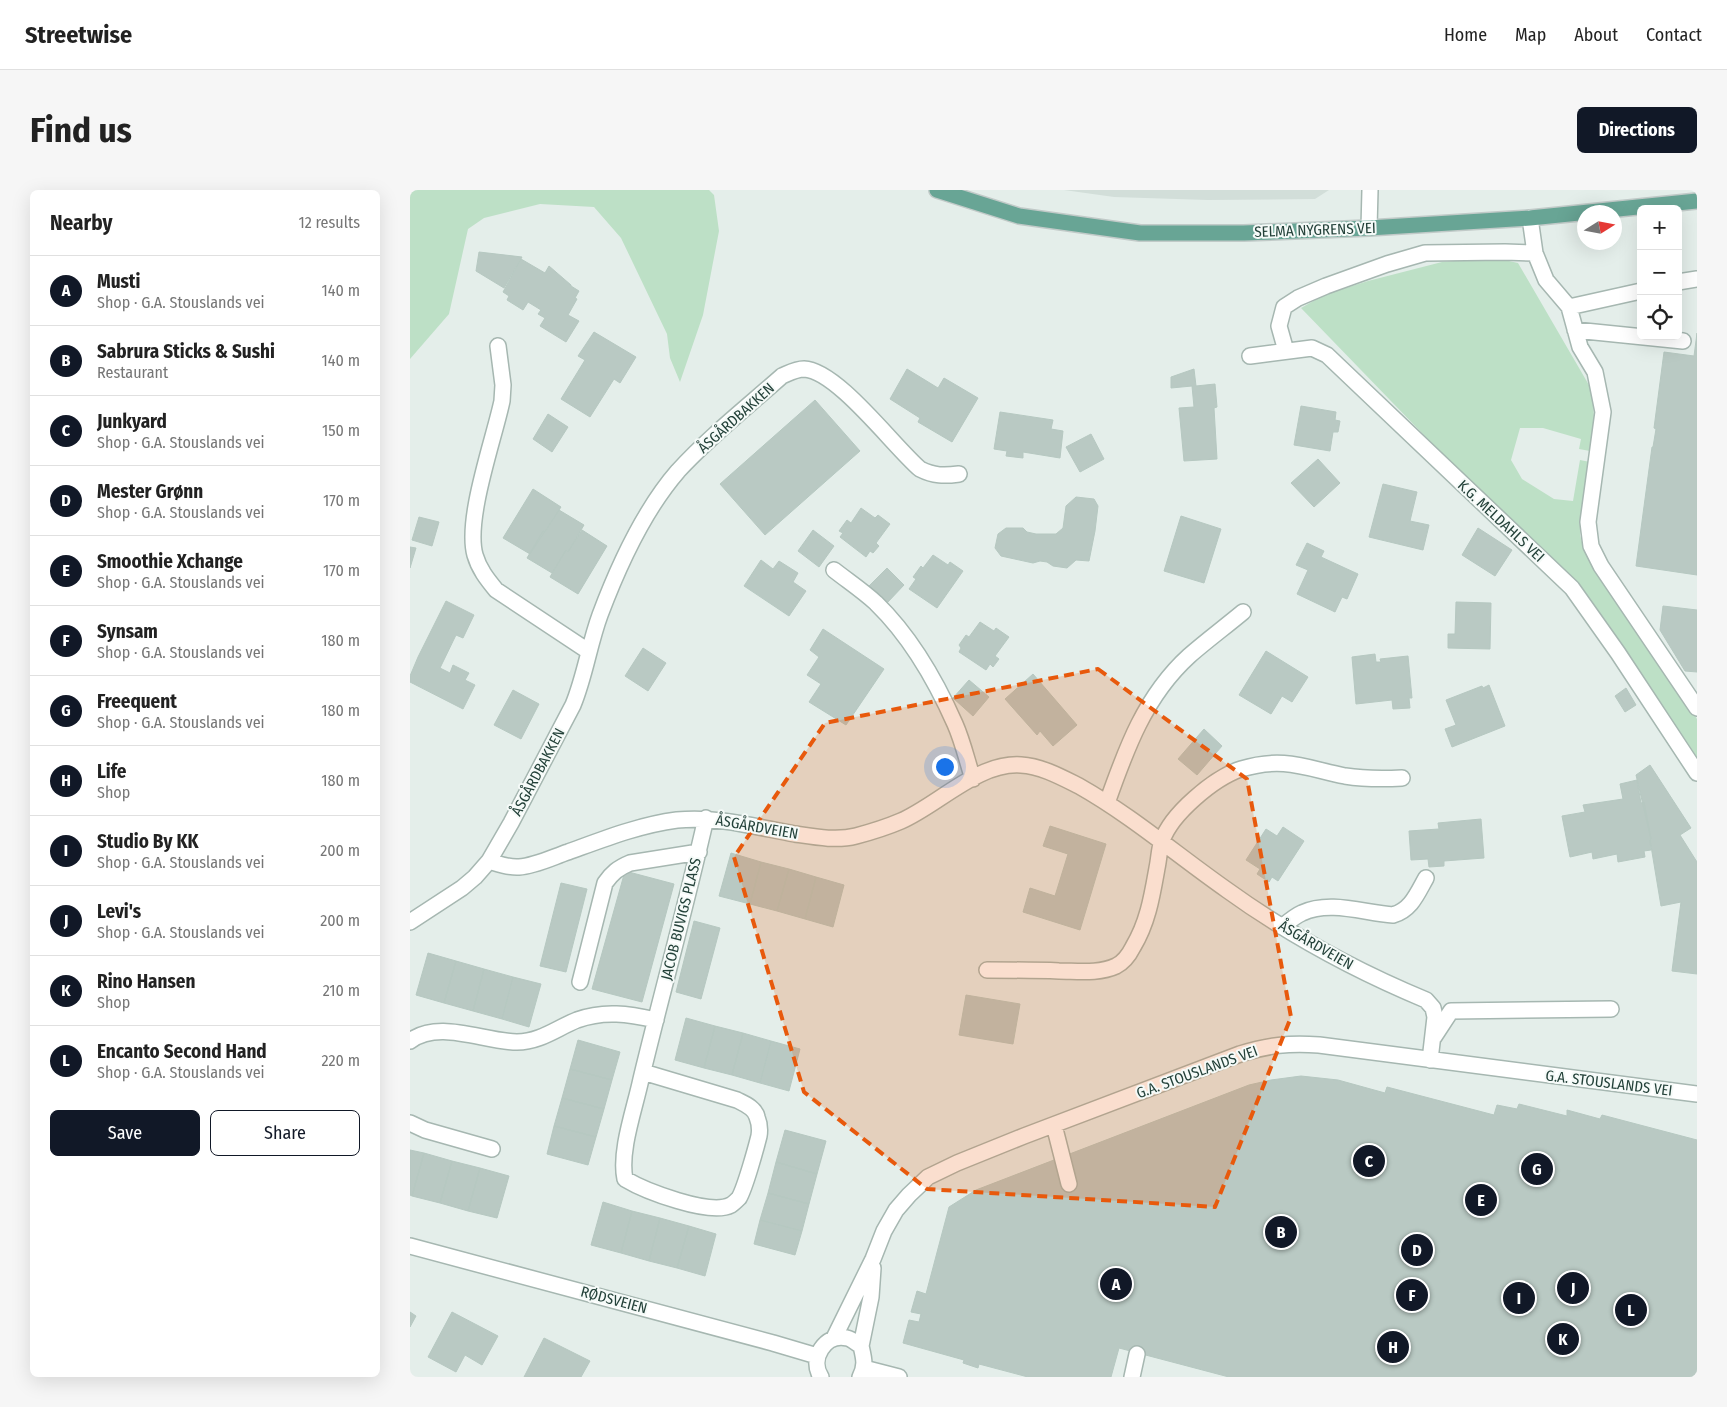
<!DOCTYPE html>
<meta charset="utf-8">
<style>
:root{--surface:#fff;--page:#f6f6f6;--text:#222;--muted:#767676;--line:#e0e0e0;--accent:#111827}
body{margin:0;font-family:"Fira Sans Condensed",sans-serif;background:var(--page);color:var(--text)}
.controls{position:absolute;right:15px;top:15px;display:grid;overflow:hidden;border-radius:8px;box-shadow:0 5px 20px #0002}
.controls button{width:45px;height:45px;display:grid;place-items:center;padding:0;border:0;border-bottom:1px solid var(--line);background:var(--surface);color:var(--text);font:25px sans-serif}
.compass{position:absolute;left:1167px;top:15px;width:45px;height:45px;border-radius:50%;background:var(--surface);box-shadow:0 5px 20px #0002;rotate:79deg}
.you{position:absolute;left:534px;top:576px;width:18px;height:18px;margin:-12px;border:4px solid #fff;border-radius:50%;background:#1a73e8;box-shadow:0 0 0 8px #1a73e833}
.badge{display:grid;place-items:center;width:32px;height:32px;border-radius:50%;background:var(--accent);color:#fff;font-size:16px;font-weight:700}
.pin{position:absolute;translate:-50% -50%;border:2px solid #fff;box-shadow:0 1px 5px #0006}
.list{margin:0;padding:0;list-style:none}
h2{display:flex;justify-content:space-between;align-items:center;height:65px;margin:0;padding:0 20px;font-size:21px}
h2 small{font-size:16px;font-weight:400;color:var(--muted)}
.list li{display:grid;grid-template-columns:32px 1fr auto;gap:15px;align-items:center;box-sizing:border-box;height:70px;padding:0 20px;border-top:1px solid var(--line)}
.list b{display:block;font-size:19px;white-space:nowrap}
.list p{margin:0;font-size:16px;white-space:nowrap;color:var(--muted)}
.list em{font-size:16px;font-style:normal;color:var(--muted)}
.actions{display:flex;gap:10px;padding:15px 20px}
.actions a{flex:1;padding:11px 0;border:1px solid var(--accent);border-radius:8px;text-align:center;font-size:18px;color:var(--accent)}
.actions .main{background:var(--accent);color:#fff}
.icon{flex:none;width:28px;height:28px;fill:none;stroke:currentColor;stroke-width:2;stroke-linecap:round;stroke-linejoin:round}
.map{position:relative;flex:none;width:1287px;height:1187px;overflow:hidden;border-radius:8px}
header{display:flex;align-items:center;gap:30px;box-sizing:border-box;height:70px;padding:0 25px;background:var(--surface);border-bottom:1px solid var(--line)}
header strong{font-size:24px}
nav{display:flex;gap:28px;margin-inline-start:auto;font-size:18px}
.intro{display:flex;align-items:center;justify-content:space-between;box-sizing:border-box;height:120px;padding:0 30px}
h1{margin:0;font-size:35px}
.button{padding:12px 22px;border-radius:8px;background:var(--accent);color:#fff;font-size:18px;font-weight:700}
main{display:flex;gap:30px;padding:0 30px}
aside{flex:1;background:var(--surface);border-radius:8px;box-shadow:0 5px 20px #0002}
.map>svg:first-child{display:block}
.built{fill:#d2ded9}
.green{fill:#bde0c6}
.building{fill:#b9c9c3;stroke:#b6c8c1}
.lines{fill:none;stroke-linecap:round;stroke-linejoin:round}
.minor-casing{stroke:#a6b7b1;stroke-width:18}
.major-casing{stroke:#c1cac8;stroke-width:18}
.minor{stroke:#fff;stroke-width:15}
.major{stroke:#68a595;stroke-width:15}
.marked{fill:#e8590c;fill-opacity:0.2;stroke:#e8590c;stroke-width:4;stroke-dasharray:10 6;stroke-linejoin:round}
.labels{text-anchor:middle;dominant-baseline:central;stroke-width:4;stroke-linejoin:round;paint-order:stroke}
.street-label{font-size:15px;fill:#234139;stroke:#f5faf8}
</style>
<header>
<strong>Streetwise</strong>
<nav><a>Home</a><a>Map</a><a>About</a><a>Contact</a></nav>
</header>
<div class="intro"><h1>Find us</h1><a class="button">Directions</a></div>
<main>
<aside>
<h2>Nearby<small>12 results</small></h2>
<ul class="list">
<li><span class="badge">A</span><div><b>Musti</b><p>Shop · G.A. Stouslands vei</p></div><em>140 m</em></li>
<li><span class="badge">B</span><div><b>Sabrura Sticks &amp; Sushi</b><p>Restaurant</p></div><em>140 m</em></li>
<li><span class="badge">C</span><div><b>Junkyard</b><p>Shop · G.A. Stouslands vei</p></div><em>150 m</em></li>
<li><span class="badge">D</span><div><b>Mester Grønn</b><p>Shop · G.A. Stouslands vei</p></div><em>170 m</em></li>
<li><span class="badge">E</span><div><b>Smoothie Xchange</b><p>Shop · G.A. Stouslands vei</p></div><em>170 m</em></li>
<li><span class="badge">F</span><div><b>Synsam</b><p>Shop · G.A. Stouslands vei</p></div><em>180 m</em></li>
<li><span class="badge">G</span><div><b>Freequent</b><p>Shop · G.A. Stouslands vei</p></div><em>180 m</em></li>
<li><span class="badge">H</span><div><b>Life</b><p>Shop</p></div><em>180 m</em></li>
<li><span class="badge">I</span><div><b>Studio By KK</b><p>Shop · G.A. Stouslands vei</p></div><em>200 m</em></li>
<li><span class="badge">J</span><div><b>Levi's</b><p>Shop · G.A. Stouslands vei</p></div><em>200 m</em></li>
<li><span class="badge">K</span><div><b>Rino Hansen</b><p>Shop</p></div><em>210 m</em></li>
<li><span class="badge">L</span><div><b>Encanto Second Hand</b><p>Shop · G.A. Stouslands vei</p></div><em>220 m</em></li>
</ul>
<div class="actions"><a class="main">Save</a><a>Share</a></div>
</aside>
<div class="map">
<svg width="1287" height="1187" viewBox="0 0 1287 1187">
<rect width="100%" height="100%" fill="#e4eeea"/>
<path class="built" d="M 654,0 L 919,0 L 905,9 L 798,10 L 704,7 Z"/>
<path class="green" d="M 0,0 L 299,0 L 304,5 L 309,41 L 293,125 L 270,192 L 260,168 L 257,144 L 211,48 L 184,17 L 130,14 L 74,28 L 58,39 L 39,124 L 0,169 Z
M 1067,69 L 1090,69 L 1108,73 L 1183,202 L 1184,231 L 1180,261 L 1169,259 L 1171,249 L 1133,238 L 1110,238 L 1101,270 L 1112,289 L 1144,309 L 1163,311 L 1170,270 L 1180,272 L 1170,345 L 1174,359 L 1186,381 L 1287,529 L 1287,568 L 1185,422 L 891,118 L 914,105 L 958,91 L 1032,72 Z"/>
<path class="building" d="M 69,62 L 112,67 L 94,98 L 66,81 Z
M 111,69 L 135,83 L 139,76 L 161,95 L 161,96 L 169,101 L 165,108 L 167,109 L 158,125 L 169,131 L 156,152 L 130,136 L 135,128 L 128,124 L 131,120 L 118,112 L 113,120 L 97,110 L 99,106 L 93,102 Z
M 184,142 L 226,167 L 210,193 L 204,189 L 180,227 L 151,209 L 175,170 L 168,166 Z
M 1287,143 L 1287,385 L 1226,376 L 1242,257 L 1243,257 L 1246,239 L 1244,238 L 1254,162 L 1284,166 Z
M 497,179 L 528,198 L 534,188 L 568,208 L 542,252 L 508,232 L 510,228 L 480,209 Z
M 784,179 L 786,196 L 805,194 L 807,217 L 804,218 L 807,269 L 774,271 L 769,218 L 784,217 L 782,196 L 761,198 L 761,187 Z
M 405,210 L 450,261 L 355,345 L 310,294 Z
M 891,216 L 926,222 L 925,230 L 930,231 L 928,242 L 923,242 L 920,261 L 884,255 Z
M 590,222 L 643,230 L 641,239 L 653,241 L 650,268 L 613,262 L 613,268 L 596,266 L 597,261 L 584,259 Z
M 138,224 L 158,237 L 142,262 L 123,249 Z
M 681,244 L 694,269 L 670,282 L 656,257 Z
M 908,269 L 930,293 L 904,317 L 881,293 Z
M 973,294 L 1007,302 L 1000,331 L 1019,335 L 1013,360 L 959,347 Z
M 123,299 L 151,317 L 120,364 L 93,348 Z
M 666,307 L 684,309 L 688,316 L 685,341 L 679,371 L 666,370 L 657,378 L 643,376 L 637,372 L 630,371 L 623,373 L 591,366 L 585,358 L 588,344 L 596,338 L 613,338 L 617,342 L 626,344 L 646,344 L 653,338 L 656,316 Z
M 451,318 L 465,328 L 468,325 L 480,334 L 466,353 L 469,356 L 463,363 L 460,361 L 456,367 L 430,347 L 433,343 L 429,341 L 437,330 L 441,333 Z
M 149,320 L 174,335 L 158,362 L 156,360 L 142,383 L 117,368 L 133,341 L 135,342 Z
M 771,326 L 811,339 L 794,393 L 754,381 Z
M 9,327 L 29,332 L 22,356 L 2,350 Z
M 1068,338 L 1102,360 L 1085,386 L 1052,365 Z
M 172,340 L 197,356 L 168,404 L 140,387 L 156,360 L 158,362 Z
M 403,340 L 424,356 L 409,377 L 388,361 Z
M 897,353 L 914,361 L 911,367 L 948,384 L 937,409 L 932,407 L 925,422 L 887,404 L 898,380 L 886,375 Z
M 0,357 L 6,358 L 0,378 Z
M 523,365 L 538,375 L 540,372 L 553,381 L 527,418 L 499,399 L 506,389 L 503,387 L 511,376 L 513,378 Z
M 351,370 L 363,379 L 369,371 L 388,383 L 383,392 L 396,401 L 379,426 L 334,396 Z
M 477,378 L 494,395 L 477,413 L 459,396 Z
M 36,411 L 64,425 L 53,448 L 46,445 L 30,478 L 40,483 L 43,475 L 59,483 L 55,490 L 65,495 L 53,519 L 0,492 L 0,486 L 8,467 Z
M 1046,412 L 1081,413 L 1080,459 L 1038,458 L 1038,444 L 1045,444 Z
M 1253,416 L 1287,420 L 1287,482 L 1275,481 L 1250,440 Z
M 570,432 L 584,441 L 586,438 L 599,447 L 585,466 L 589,469 L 583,477 L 580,474 L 576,480 L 549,462 L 551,458 L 549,455 L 556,445 L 559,447 Z
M 413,439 L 474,479 L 436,535 L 399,512 L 411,494 L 397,485 L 409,467 L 400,460 Z
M 233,458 L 256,473 L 238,501 L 215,486 Z
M 856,461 L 898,487 L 882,512 L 872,506 L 861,524 L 829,505 Z
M 965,464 L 966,472 L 971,472 L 970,469 L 998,466 L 1002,508 L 999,508 L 1000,518 L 983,519 L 982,510 L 946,514 L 942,467 Z
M 623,484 L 667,535 L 643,556 L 630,541 L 627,545 L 595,509 Z
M 559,490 L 579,507 L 563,526 L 543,508 Z
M 1079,495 L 1095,536 L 1042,557 L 1035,539 L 1046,535 L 1036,510 L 1072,496 L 1073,498 Z
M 1216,498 L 1226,515 L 1215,522 L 1205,506 Z
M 103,500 L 129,514 L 111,549 L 84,535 Z
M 794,539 L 812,556 L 787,585 L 768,569 Z
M 1240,575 L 1281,638 L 1270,645 L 1287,672 L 1287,784 L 1262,781 L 1271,712 L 1251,716 L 1240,650 L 1241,649 L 1226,585 Z
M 1227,590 L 1231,613 L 1234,612 L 1241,649 L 1240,650 L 1241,660 L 1234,661 L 1235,667 L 1208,672 L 1207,664 L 1183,669 L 1182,662 L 1160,667 L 1152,626 L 1175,622 L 1173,615 L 1213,609 L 1210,594 Z
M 1071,629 L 1074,668 L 1034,671 L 1034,676 L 1019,677 L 1018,669 L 1001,670 L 999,641 L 1029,639 L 1028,633 Z
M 640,636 L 696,654 L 670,740 L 613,722 L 620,698 L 645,706 L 658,664 L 633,656 Z
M 873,637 L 894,651 L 868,691 L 862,687 L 859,692 L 847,684 L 850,679 L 836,670 L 856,639 L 867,646 Z
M 321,663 L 351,672 L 340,714 L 309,706 Z
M 351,672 L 379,679 L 367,721 L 340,714 Z
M 379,679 L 406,687 L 395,729 L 367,721 Z
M 215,681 L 264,694 L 232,812 L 182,799 Z
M 406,687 L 434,695 L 423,737 L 395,729 Z
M 151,693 L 177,699 L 156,782 L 130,776 Z
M 284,731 L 310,738 L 291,809 L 266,802 Z
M 18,763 L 46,771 L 34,813 L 6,805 Z
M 46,771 L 74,779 L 63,821 L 34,813 Z
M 74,779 L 103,787 L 92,829 L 63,821 Z
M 103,787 L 131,794 L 119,837 L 92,829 Z
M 556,805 L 610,814 L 603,854 L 549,845 Z
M 276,828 L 305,836 L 294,878 L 265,870 Z
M 305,836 L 333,843 L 322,885 L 294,878 Z
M 333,843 L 361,851 L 350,893 L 322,885 Z
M 168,850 L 210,862 L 202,890 L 160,879 Z
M 361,851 L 390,859 L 379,901 L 350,893 Z
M 160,879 L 202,890 L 194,919 L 152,908 Z
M 891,886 L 928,890 L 975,903 L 977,897 L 1084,925 L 1087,915 L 1107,919 L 1109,914 L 1157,926 L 1157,920 L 1190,929 L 1192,925 L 1287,950 L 1287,1187 L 819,1187 L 709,1158 L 701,1187 L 618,1187 L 569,1174 L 568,1178 L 553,1173 L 554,1170 L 493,1153 L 499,1130 L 509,1132 L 511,1124 L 501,1122 L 507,1101 L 516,1104 L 539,1017 L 566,1000 L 839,895 L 861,890 Z
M 152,908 L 194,919 L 186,947 L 144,936 Z
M 144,936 L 186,947 L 178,975 L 137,964 Z
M 375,940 L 416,951 L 407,984 L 366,972 Z
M 0,960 L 14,963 L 2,1006 L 0,1005 Z
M 14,963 L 42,971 L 30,1013 L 2,1006 Z
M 42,971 L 70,978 L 58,1021 L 30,1013 Z
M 366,972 L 407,984 L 399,1014 L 358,1003 Z
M 70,978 L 99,986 L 87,1028 L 58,1021 Z
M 358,1003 L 399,1014 L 392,1041 L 350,1030 Z
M 193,1012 L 222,1021 L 211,1063 L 181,1055 Z
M 222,1021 L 250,1028 L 239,1071 L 211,1063 Z
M 250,1028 L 279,1036 L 267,1078 L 239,1071 Z
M 350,1030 L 392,1041 L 385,1065 L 344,1054 Z
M 279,1036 L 306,1044 L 295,1086 L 267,1078 Z
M 0,1122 L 6,1126 L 0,1137 Z
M 42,1122 L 88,1146 L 72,1175 L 55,1165 L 46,1182 L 18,1167 Z
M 134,1148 L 180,1171 L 171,1187 L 114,1187 Z"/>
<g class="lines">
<defs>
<path id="minor" d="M 1120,28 L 1125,63 L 1136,90 L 1159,117 L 1231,101
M 959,38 L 960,0
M 1268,92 L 1287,89
M 1159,117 L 1170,157 L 1185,182 L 1193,222 L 1178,332 L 1181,356 L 1191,376 L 1287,518
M 1165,140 L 1273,151
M 88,156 L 93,195 L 92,211 C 84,249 55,329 65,365 C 69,379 77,389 86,400 L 178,461
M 876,161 L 869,136 L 874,117 L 888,108 L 916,96 L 977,74 L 1015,63 L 1095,62 L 1125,63
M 840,166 L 902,158 L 917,165 L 1162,398 L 1208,463 L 1287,583
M 424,380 C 438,391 453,401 466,413 C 500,446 526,491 545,534 C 553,552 557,571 563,589
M 697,613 C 716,559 735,506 779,466 C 796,451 815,437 833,422
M 79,671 C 89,674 99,678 109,677 C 125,676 143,667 158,662 C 194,649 229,635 267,630 C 307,626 346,637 385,644 C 405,647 427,651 446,646 C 461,642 477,637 491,631 C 528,615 568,572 611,575 C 631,576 651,587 669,596 C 722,626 767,665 817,700 C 878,744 946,781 1016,810 L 1023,818 L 1025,827 L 1020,870
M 0,732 L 52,698 L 65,687 L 79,671 L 101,633 L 163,515 C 175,486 179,455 190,425 C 208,377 235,319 268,281 C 299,247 337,217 372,186 C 379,183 386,179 394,179 C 427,180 484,257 510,279 C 524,286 534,286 549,284
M 872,737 C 878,732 885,726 892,723 C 920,710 954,723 983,725 C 1001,720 1007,704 1016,688
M 577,780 C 601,780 625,780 649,781 C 667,781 689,784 706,776 C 714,772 719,765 723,757 C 738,732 742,706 747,678 C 749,669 749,659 752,651 C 761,624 804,588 831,579 C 873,566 896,578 935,586 C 954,589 973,589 992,588
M 170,792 L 195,693 C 202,683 208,678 220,673 L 289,662
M 1024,847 L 1041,821 L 1201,819
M 0,851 C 29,829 74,852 107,852 C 130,852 147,838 167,830 C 194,820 219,824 246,830
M 233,882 L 327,910 C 335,914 345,918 347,927 C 349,932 350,940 349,946 C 346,958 335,998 329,1008 C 327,1010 324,1013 321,1015 C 300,1026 235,1001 215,989 C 209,961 225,918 231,889 C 252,802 276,716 296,628
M 0,933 L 15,940 L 82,959
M 644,935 L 659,994
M 0,1056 L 363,1153 L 407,1166
M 424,1148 L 463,1069 L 474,1041 L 486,1020 L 499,1005 L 518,987 L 547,973 L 614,946 L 830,864 C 858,855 879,853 909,855 L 1287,904
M 451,1156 L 461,1107 L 463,1078
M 454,1178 L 489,1187
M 411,1187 C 399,1169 415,1143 437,1148 C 442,1149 447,1154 451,1156 C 454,1169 456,1175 450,1187
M 722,1187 L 727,1164"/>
<path id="major" d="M 527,0 L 609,26 L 730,43 L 834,43 L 959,38 L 1120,28 L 1287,11"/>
</defs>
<use href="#minor" class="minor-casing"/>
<use href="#major" class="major-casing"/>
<use href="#minor" class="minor"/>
<use href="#major" class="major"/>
</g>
<path class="marked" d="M 688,479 L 837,589 L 881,827 L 805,1017 L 517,999 L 394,902 L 324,667 L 415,533 Z"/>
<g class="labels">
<g class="street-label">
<text transform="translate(905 40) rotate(-2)">SELMA NYGRENS VEI</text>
<text transform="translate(326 228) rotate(-42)">ÅSGÅRDBAKKEN</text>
<text transform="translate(1091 331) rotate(43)">K.G. MELDAHLS VEI</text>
<text transform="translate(128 582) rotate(-62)">ÅSGÅRDBAKKEN</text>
<text transform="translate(347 637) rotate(10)">ÅSGÅRDVEIEN</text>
<text transform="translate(271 729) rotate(-76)">JACOB BUVIGS PLASS</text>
<text transform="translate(906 755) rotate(30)">ÅSGÅRDVEIEN</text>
<text transform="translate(787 882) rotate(-20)">G.A. STOUSLANDS VEI</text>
<text transform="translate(1199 893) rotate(7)">G.A. STOUSLANDS VEI</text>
<text transform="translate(204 1110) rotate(15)">RØDSVEIEN</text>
</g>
</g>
</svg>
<div class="controls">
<button>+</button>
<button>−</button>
<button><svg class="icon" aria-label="locate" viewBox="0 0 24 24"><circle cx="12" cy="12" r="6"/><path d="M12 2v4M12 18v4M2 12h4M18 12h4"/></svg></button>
</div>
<svg class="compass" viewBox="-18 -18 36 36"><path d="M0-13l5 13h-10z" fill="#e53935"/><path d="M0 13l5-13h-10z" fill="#767676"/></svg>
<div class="you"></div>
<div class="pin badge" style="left:706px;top:1094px">A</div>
<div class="pin badge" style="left:871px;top:1042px">B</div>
<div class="pin badge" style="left:959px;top:971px">C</div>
<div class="pin badge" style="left:1007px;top:1060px">D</div>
<div class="pin badge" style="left:1071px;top:1010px">E</div>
<div class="pin badge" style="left:1002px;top:1105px">F</div>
<div class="pin badge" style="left:1127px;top:979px">G</div>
<div class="pin badge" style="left:983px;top:1157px">H</div>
<div class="pin badge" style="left:1109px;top:1108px">I</div>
<div class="pin badge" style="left:1163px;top:1098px">J</div>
<div class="pin badge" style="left:1153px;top:1149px">K</div>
<div class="pin badge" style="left:1221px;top:1120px">L</div>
</div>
</main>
